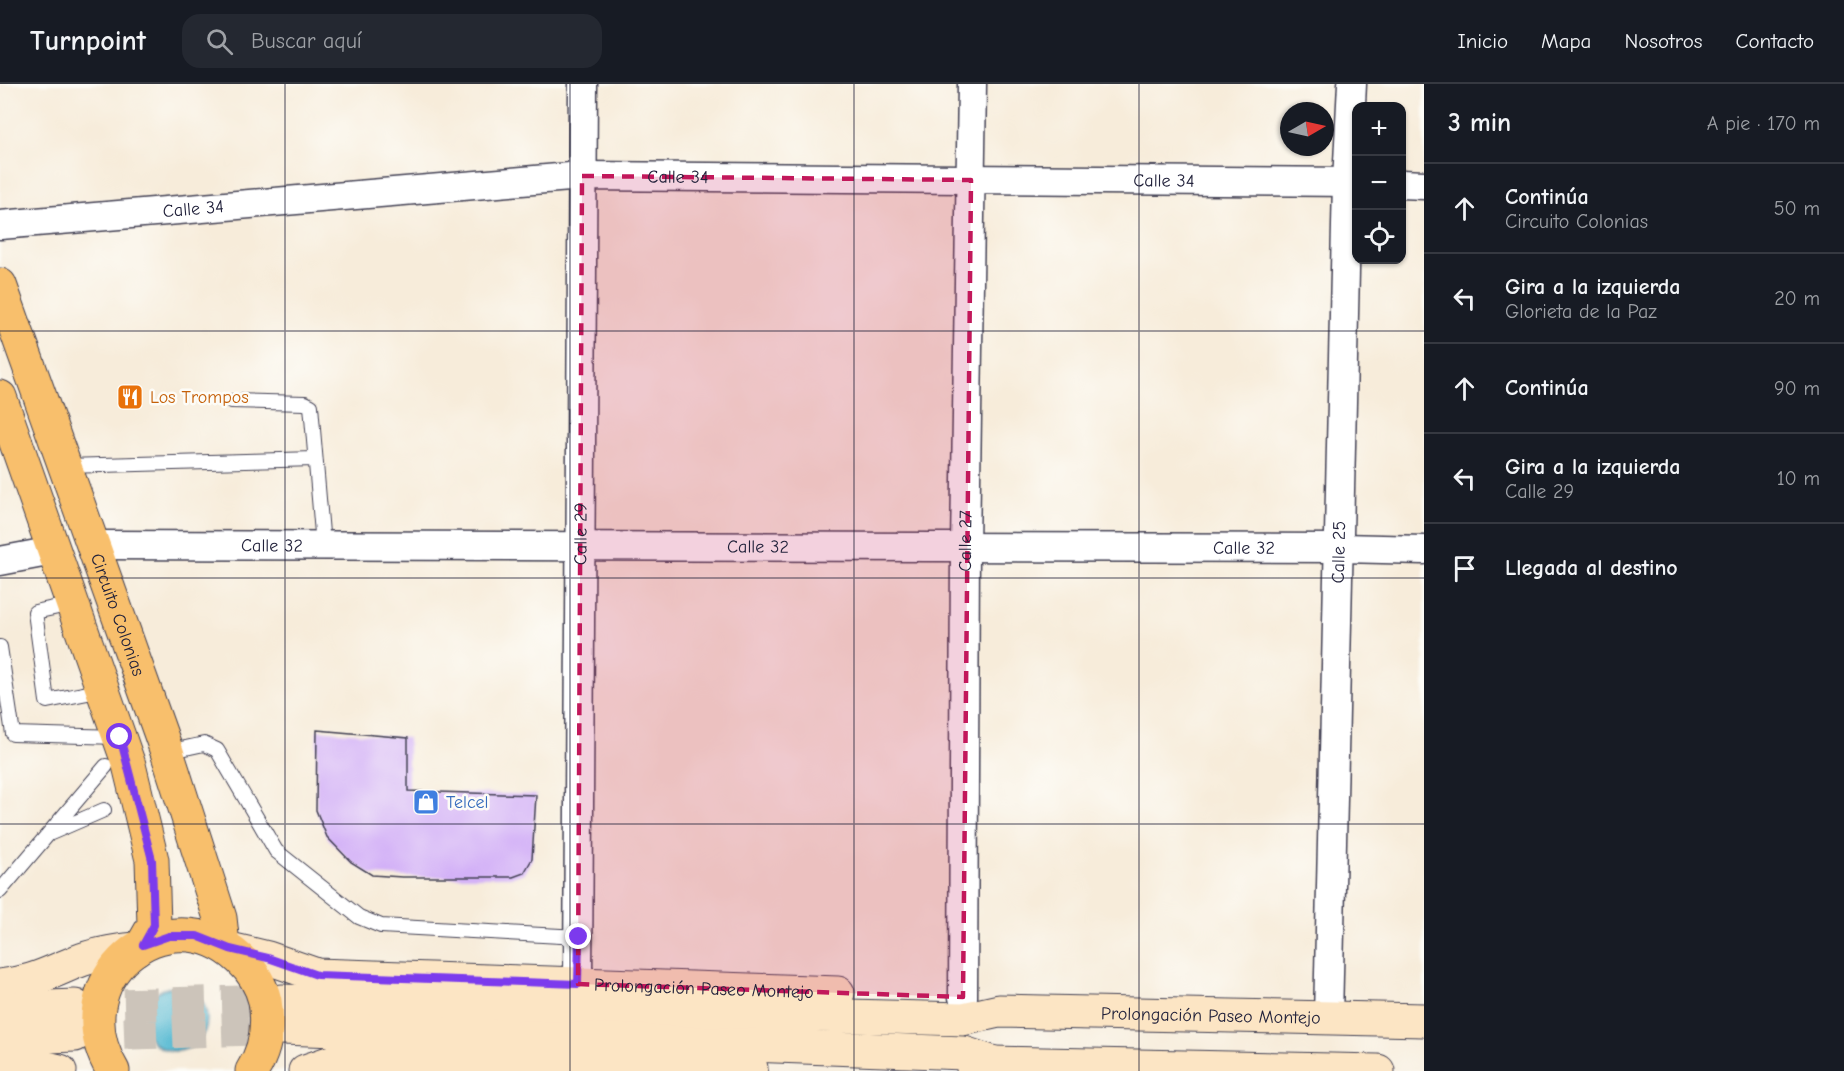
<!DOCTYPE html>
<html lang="es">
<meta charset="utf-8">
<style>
:root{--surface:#171b24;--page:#242831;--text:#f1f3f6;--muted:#9ea1a6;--line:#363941}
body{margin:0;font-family:"Comic Neue",sans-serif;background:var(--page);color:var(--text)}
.controls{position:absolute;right:18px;top:18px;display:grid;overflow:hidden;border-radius:12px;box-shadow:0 2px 4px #0004}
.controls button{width:54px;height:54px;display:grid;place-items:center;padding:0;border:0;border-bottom:2px solid var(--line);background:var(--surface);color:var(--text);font:30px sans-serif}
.compass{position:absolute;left:1280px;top:18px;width:54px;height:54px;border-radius:50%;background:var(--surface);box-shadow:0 2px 4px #0004;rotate:81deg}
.stop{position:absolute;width:18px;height:18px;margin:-14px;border:4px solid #7c3aed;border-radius:50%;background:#fff}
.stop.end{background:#7c3aed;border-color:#fff;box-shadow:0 2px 6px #0008}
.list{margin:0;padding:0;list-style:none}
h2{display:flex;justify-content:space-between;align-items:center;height:78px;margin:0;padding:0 24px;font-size:26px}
h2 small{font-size:20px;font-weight:400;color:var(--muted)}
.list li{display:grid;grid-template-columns:39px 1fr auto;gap:18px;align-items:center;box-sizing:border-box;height:90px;padding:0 24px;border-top:2px solid var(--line)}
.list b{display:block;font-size:22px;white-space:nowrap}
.list p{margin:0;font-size:20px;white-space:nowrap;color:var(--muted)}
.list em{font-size:20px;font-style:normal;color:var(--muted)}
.icon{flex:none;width:33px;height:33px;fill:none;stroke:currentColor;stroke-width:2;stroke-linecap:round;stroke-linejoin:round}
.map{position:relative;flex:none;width:1424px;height:987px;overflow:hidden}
header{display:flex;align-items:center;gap:36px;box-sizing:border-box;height:84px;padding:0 30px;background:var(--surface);border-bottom:2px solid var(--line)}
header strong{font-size:28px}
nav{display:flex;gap:33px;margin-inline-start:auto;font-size:21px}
.search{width:420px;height:54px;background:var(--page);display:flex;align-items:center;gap:15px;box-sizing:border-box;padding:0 21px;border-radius:18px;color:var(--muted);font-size:22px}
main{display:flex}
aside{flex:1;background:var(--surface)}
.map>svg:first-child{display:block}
.water{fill:#52b8d1;stroke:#3a6d86;stroke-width:1.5}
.building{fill:#d3b1f7}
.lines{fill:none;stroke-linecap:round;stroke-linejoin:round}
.secondary-tunnel{stroke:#ccc4ba;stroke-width:33;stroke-dasharray:33 16;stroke-linecap:butt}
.lane-casing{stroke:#424053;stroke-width:16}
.street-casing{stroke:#424053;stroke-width:31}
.secondary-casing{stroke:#424053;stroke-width:35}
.primary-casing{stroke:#424053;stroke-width:35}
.lane{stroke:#fff;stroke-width:14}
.street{stroke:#fff;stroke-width:28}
.secondary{stroke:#fce5c4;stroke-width:33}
.primary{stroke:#f8bf6c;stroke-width:33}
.route{stroke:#7c3aed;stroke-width:8}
.marked{fill:#c2185b;fill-opacity:0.2;stroke:#c2185b;stroke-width:4.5;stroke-dasharray:12 8;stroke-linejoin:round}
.grid{fill:none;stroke:#22223b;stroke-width:1.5;stroke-opacity:0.55}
.labels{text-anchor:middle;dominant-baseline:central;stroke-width:5;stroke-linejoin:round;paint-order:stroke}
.street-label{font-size:18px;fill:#22223b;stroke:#fdfcf7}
.food-label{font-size:18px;fill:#c56008;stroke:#fdfcf7;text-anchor:start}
.shop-label{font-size:18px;fill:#366cbe;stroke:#fdfcf7;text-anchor:start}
</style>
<header>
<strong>Turnpoint</strong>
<div class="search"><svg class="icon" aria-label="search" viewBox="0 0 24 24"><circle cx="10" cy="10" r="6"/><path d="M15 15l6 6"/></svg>Buscar aquí</div>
<nav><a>Inicio</a><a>Mapa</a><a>Nosotros</a><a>Contacto</a></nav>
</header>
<main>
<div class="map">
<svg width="1424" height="987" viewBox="0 0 1424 987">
<rect width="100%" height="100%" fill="#fdfcf7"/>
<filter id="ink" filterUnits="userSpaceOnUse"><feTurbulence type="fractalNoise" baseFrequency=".0167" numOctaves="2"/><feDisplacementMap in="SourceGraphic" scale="12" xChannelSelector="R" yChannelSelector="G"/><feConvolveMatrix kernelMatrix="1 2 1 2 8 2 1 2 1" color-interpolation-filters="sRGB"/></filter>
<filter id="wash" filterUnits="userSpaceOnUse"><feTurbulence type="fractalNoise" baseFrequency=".008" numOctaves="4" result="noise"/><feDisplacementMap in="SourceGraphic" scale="24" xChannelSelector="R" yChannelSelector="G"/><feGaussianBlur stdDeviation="1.35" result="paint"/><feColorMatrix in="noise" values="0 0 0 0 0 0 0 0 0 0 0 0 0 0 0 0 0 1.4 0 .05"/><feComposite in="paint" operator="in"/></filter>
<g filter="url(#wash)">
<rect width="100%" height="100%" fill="#f7ecda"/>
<path class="water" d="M143 935a32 32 0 1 1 64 0a32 32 0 1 1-64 0Z"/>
<g id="blocks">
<path class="building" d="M 317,646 L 408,654 L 408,707 L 536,711 L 532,775 L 524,789 L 513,793 L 402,793 L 372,791 L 351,778 L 327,753 L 316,726 Z"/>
</g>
</g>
<g filter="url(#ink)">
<use href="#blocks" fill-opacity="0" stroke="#424053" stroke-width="1.5"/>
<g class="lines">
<path class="secondary-tunnel" d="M 75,922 L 282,917
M 75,951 L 282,944"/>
<defs>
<path id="lane" d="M 231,317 L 305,319 L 311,322 L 323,461
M 66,382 L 314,375
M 72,520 L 35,528 L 47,617 L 103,606
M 0,563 L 13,650 L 118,653
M 167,668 L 204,660 L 217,666 L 276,767 L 359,833 L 381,842 L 579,853
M 51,749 L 104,726
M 0,807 L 106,682"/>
<g id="street">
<path d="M 1402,100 L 1424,101"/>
<path id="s1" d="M 0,141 L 582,92 L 1356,98"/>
<path id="s2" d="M 94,461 L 1341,464 L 1424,466"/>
<path d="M 0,477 L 53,467"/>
<path id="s3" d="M 578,900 L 583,0"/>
<path id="s4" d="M 963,913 L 965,463 L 972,0"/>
<path id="s5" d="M 1328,934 L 1347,98 L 1352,0"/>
</g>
<g id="secondary">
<path id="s6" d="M 230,865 L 268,874 L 317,891 L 838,909"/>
<path d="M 0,902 C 32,899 48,889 76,878 C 95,870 115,867 136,865"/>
<path id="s7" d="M 282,917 L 963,935 L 999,927 L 1424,936"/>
<path d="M 0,925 L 75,922"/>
<path d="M 282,944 L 964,969 L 994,979"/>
<path d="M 0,954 L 75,951"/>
<path d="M 0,981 L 34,981 L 60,987"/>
<path d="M 973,985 L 994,979 L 1378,987"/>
<path d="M 305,987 L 340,975 L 751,984"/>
</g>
<g id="primary">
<path id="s8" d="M 0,201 L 167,668 L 220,834 L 223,861"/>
<path d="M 0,313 L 129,681 L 152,776 L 154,841 L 143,860"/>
<path d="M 113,987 C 58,897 165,806 240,875 C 252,886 261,901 265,917 C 269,942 266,966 252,987"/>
</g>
</defs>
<use href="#lane" class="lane-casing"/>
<use href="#street" class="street-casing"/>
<use href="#secondary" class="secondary-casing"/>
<use href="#primary" class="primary-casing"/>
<use href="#lane" class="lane"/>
<use href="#street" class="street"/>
<use href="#secondary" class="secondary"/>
<use href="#primary" class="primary"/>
</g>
</g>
<g class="lines" filter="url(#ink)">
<path class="route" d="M 120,653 L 152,776 L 154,841 L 143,861 L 169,852 L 197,852 L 230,865 L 268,874 L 317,891 L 578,900 L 579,853"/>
</g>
<path class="marked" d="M 582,92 L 971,96 L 963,913 L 578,900 Z"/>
<path class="grid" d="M 285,0 L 285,987M 570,0 L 570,987M 854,0 L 854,987M 1139,0 L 1139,987M 0,247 L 1424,247M 0,494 L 1424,494M 0,740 L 1424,740"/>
<defs>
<symbol id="restaurant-square" viewBox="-11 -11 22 22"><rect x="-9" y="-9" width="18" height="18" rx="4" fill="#e8710a" stroke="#fdfcf7"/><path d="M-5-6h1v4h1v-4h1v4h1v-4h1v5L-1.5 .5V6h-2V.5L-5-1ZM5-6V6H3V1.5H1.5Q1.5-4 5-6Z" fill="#fff"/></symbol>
<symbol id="shop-square" viewBox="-11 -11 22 22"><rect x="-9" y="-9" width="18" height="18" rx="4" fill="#3f7fe0" stroke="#fdfcf7"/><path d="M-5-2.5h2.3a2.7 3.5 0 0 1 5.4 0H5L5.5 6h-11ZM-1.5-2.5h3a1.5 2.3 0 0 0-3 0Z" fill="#fff"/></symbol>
</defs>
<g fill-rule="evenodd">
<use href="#restaurant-square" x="115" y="298" width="30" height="30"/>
<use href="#shop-square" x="411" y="703" width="30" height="30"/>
</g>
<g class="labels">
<g class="street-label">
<text stroke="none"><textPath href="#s1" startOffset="680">Calle 34</textPath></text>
<text stroke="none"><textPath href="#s1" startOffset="1166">Calle 34</textPath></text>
<text stroke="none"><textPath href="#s1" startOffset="194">Calle 34</textPath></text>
<text stroke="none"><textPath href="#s3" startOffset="450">Calle 29</textPath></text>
<text stroke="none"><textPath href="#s4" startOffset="456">Calle 27</textPath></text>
<text stroke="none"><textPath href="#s2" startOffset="178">Calle 32</textPath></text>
<text stroke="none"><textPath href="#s2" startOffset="664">Calle 32</textPath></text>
<text stroke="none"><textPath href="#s2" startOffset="1150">Calle 32</textPath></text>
<text stroke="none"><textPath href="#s5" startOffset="466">Calle 25</textPath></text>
<text stroke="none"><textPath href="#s8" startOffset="350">Circuito Colonias</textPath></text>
<text stroke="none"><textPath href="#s6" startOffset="478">Prolongación Paseo Montejo</textPath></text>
<text stroke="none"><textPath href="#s7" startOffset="930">Prolongación Paseo Montejo</textPath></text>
</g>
<g class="food-label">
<text x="150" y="313">Los Trompos</text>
</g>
<g class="shop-label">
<text x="446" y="718">Telcel</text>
</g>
</g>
</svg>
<div class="controls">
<button>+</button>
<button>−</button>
<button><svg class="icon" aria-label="locate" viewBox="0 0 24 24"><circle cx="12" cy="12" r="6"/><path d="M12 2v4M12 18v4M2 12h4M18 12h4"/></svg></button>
</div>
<svg class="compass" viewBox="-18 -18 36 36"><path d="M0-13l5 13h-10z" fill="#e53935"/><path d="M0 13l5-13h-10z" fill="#9ea1a6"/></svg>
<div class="stop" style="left:120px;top:653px"></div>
<div class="stop end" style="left:579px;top:853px"></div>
</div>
<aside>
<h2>3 min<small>A pie · 170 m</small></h2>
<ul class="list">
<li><svg class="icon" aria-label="ahead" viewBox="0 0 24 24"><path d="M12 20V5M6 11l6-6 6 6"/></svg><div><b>Continúa</b><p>Circuito Colonias</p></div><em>50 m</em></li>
<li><svg class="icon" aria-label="left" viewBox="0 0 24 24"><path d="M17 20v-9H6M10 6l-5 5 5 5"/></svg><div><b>Gira a la izquierda</b><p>Glorieta de la Paz</p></div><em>20 m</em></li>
<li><svg class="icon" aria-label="ahead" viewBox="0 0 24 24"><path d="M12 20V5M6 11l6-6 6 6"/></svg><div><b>Continúa</b></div><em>90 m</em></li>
<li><svg class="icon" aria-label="left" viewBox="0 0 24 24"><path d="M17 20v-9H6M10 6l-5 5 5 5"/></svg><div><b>Gira a la izquierda</b><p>Calle 29</p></div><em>10 m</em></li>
<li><svg class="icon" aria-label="arrive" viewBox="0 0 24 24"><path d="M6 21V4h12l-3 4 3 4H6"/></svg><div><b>Llegada al destino</b></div></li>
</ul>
</aside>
</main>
